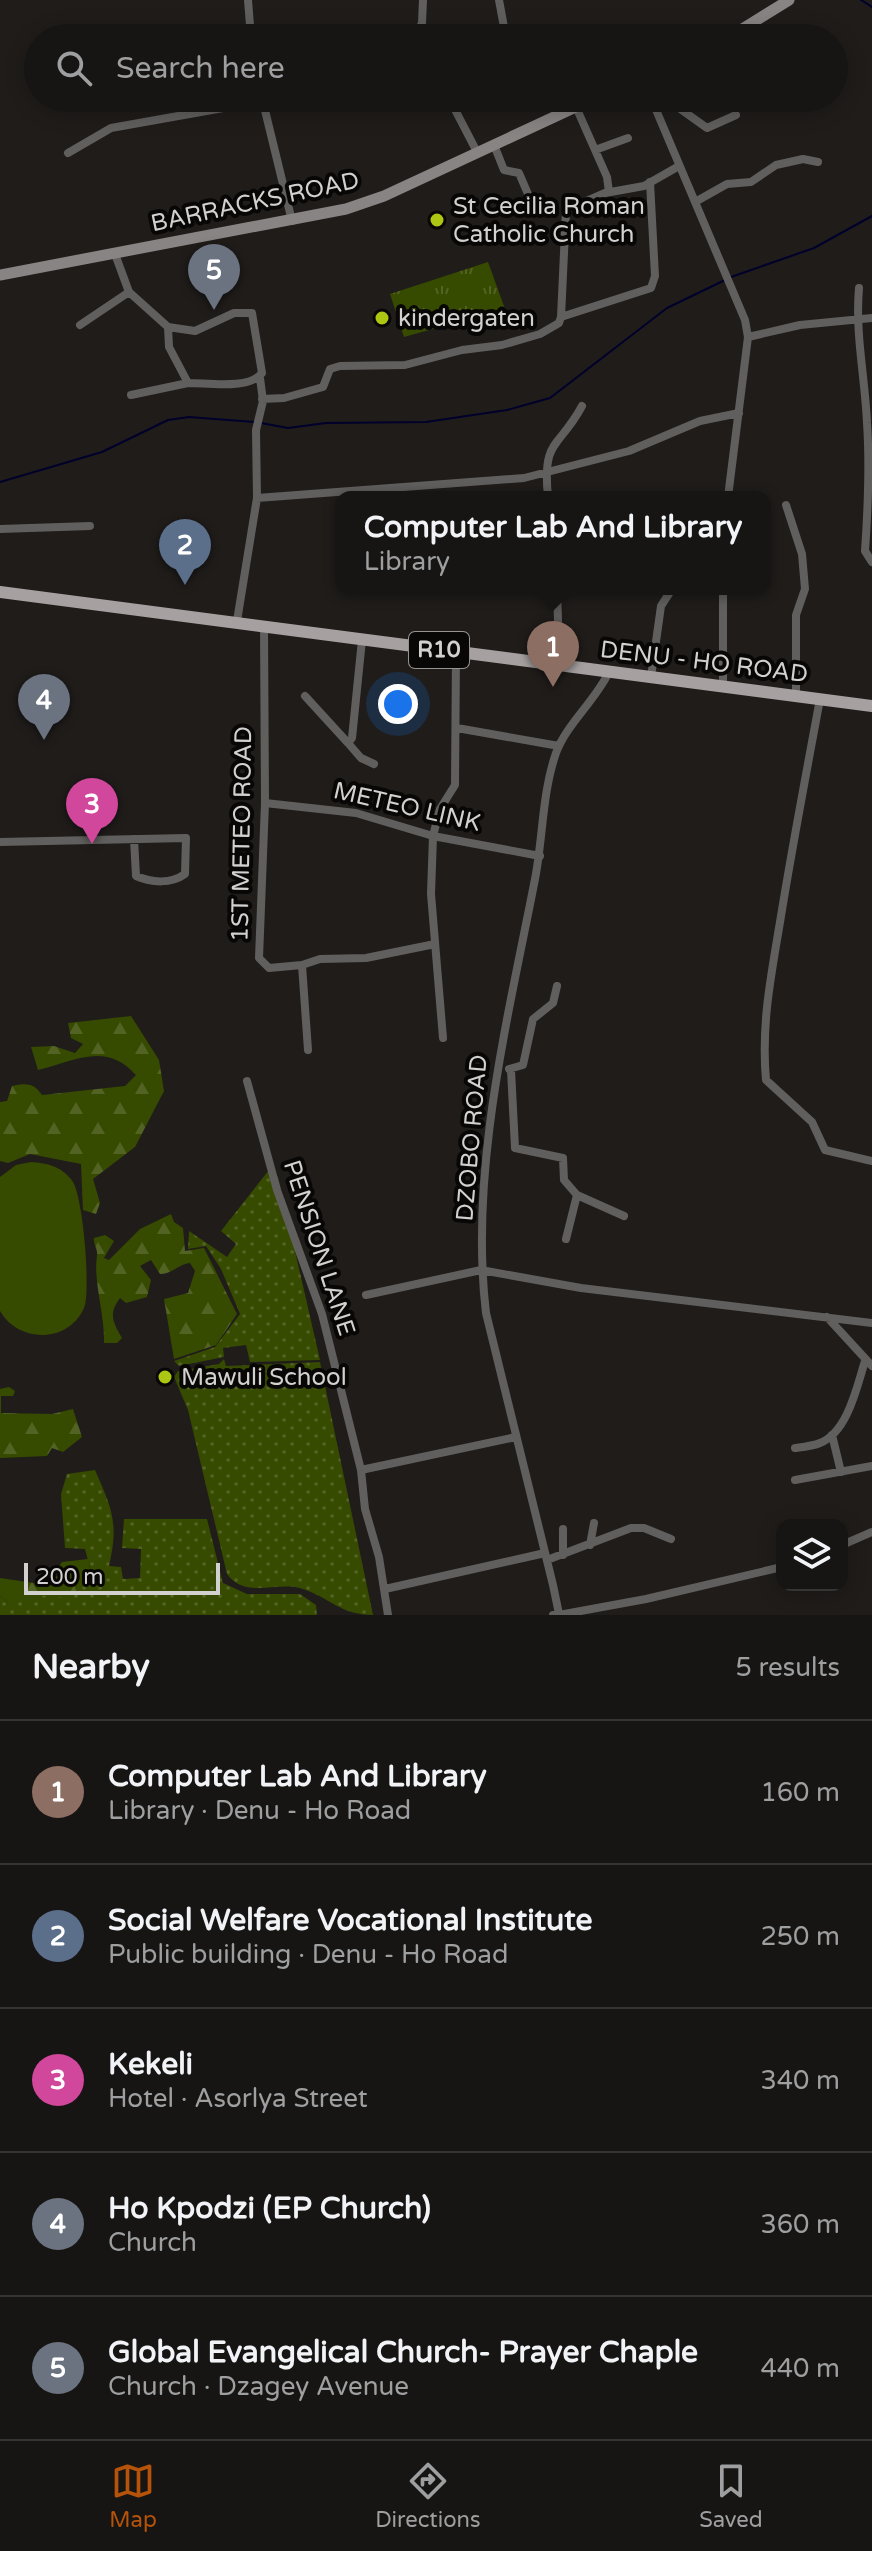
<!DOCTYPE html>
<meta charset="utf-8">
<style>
:root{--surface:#171514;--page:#242222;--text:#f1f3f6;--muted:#9e9fa0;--line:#363434;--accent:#b45309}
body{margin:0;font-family:"Varela Round",sans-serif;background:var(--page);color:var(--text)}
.controls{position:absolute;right:24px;bottom:24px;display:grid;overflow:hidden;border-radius:16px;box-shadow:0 4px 20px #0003}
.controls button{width:72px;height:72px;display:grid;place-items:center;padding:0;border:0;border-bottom:2px solid var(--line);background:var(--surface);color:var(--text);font:40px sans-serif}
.scale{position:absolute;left:24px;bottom:20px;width:196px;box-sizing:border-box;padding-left:8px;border:4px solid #d3d1d0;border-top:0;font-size:22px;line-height:28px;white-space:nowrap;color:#d3d1d0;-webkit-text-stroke:6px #080706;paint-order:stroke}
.you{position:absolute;left:398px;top:704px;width:28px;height:28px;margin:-20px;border:6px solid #fff;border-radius:50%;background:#1a73e8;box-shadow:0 0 0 12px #1a73e833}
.badge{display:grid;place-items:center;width:52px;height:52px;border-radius:50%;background:var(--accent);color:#fff;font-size:26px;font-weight:700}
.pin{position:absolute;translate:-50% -66px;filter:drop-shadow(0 2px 4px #0008)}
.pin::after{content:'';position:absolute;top:42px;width:28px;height:24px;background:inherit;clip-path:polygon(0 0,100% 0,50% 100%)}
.popup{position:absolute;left:335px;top:491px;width:436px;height:104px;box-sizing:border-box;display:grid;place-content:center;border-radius:16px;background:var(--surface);filter:drop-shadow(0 2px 6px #0005);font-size:26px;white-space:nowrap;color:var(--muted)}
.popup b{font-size:30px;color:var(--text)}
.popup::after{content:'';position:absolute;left:50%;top:100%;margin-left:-16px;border:16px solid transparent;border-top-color:var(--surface)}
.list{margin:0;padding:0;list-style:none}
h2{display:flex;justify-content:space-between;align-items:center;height:104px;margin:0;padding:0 32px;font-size:34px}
h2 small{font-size:26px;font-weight:400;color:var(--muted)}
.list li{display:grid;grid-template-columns:52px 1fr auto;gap:24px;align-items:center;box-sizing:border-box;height:144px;padding:0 32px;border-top:2px solid var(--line)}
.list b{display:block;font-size:30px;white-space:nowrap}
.list p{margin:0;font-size:26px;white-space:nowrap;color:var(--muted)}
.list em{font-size:26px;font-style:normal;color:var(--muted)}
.icon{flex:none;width:44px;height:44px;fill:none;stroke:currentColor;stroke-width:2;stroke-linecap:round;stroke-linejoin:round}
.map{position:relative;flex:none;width:872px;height:1615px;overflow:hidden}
.search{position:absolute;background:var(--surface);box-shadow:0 4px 20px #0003;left:24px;right:24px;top:24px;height:88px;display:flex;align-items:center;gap:20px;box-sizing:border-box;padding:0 28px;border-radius:44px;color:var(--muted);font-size:30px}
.sheet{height:824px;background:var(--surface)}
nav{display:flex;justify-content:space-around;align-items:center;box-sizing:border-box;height:112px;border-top:2px solid var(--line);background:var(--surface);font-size:22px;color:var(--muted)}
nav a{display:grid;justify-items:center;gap:4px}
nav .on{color:var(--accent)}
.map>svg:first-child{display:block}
.grass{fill:url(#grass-dots)}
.forest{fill:url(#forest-firs)}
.park{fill:url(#park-tufts)}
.pitch{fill:#364a00}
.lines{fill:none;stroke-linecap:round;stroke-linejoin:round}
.stream{stroke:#00002b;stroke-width:2}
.street{stroke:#615f5e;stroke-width:8}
.secondary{stroke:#888483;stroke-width:11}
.primary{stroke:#a6a1a0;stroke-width:12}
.poi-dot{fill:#acc613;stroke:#080706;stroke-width:3}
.labels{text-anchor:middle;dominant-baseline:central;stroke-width:8;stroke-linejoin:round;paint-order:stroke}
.shield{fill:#080706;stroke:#969493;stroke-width:2}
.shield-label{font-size:22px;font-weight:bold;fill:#d3d1d0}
.street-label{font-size:24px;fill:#d3d1d0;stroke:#080706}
.poi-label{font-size:24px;fill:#d3d1d0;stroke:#080706;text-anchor:start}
</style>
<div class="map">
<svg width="872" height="1615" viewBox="0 0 872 1615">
<defs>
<pattern id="grass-dots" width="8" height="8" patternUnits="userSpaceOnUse" patternTransform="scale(2)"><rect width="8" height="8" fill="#364a00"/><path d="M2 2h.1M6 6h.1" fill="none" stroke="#526324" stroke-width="1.8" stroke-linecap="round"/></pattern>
<pattern id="forest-firs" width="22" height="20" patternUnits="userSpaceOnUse" patternTransform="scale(2)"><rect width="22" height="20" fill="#364a00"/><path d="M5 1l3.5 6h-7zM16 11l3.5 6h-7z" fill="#526324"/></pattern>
<pattern id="park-tufts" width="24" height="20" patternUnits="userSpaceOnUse" patternTransform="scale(2)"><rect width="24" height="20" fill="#364a00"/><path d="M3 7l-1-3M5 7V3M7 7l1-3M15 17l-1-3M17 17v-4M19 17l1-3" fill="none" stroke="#526324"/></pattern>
</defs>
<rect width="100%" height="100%" fill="#1f1c1a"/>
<path class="grass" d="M 269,1170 L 278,1177 L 320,1360 L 250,1362 L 246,1345 L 223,1348 L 224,1357 L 179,1366 L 174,1361 L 215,1347 L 240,1314 L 221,1269 L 206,1246 L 188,1249 L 189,1231 L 227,1257 L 236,1244 L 221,1231 Z
M 224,1359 L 226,1366 L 320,1362 L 373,1615 C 341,1615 330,1598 303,1589 C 277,1580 246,1600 227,1574 L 188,1410 L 174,1377 L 178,1371 L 219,1364 Z
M 95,1470 C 112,1509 119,1523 109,1566 L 121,1567 L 123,1579 L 140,1578 L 141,1549 L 122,1548 L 124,1519 L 207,1519 L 223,1583 L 247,1594 L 300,1594 L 316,1605 L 317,1615 L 0,1615 L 0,1596 L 8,1603 L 36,1595 L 90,1568 L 85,1549 L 65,1548 L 61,1494 L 67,1474 Z"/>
<path class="forest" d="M 131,1016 L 159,1060 L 164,1091 L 135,1147 L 93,1179 L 100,1203 L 96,1214 L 83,1210 L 81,1164 L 30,1154 L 8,1163 L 0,1161 L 0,1102 L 7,1101 L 12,1086 C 26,1083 34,1083 42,1095 L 125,1086 L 136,1075 C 106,1041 75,1061 38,1070 L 31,1047 L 54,1046 L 75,1053 L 83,1044 L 71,1038 L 68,1023 Z
M 171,1214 L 174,1222 L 183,1228 L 185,1251 L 204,1248 L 237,1314 L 216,1345 L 174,1359 L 164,1299 L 188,1293 L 195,1271 L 190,1263 C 178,1264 173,1274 160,1274 L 151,1260 L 140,1266 L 151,1280 L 147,1297 L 126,1303 L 120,1298 C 108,1314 113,1322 122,1338 L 117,1343 L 104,1343 C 105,1315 93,1281 97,1256 C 98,1248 93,1245 94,1238 L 105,1235 L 114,1241 L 104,1258 L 109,1260 L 140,1229 Z
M 9,1387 L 15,1391 L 13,1396 L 1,1396 L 1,1413 L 52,1414 L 73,1409 L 82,1437 L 63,1452 L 52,1448 L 47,1456 L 0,1458 L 0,1389 Z
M 88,1559 L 90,1569 L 71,1578 L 76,1590 L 72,1598 L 36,1595 L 30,1601 L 8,1603 L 0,1596 L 0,1578 L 34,1583 L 61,1575 L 58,1568 L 62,1562 Z"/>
<path class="park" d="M 488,262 L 505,309 L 404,337 L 390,294 Z"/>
<path class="pitch" d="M 31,1162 C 48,1163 63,1167 73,1182 C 83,1198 91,1291 84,1308 C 68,1344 18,1343 0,1311 L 0,1177 L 16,1165 Z"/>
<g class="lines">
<path class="stream" d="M 861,0 L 872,7
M 731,277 L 814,248 L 872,216
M 261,423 L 288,428 L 326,423 L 426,422 L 507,410 L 550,398 L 667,308 L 725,280
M 0,482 L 102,452 L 168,420 L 189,417 L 254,422"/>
<path class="street" d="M 248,0 L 251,38
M 499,0 L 506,38
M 415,38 L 422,23 L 423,0
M 262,98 L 292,221
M 449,98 L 477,152
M 651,98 L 745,320 L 748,337 L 728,497
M 665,98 L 707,128 L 736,115
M 576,107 L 607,177 L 609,192
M 494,145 L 504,170 L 519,173 L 528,194
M 595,150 L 628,138
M 68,153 L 111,128 L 262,101
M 695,202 L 727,184 L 751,182 L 776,165 L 803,159 L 818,162
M 115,254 L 129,292 L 168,327 L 195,331 L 234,313 L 252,313 L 262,373 C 249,390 208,383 188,383 L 169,347 L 168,327
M 859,288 C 855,334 865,377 867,423 C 870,466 868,508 865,551 L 872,562
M 561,317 L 651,288 L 655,276 L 650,182
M 80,325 L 129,292
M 748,337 L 800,325 L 872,318
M 131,395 L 188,383
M 262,399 L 284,398 L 323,387 L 330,369 L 340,366 L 405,365 L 462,350 L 502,345 L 540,334 L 559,323 L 561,317 L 566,210 L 605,193 L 644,186 L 679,166
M 548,497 C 542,438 559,449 582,406
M 257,498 L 256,430 L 263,401 L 260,378
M 786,505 L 802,554 L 805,589 L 796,615 L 796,696
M 0,529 L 90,526
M 723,589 L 723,687
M 237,621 L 257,498 L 524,478 L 629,451 L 700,421 L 739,413
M 264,625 L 265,803 L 259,958 L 269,968 L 302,965 L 308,1050
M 552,664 L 558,621 L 557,589
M 651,677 L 661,606 L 672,589
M 305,696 L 348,743 L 352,738 L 362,640
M 820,699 C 806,774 792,848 780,922 C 771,976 761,1025 766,1080 L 812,1122 L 825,1150 L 872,1161
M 457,728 L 559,746
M 348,743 L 361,758 L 374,764
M 265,803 L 356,813 L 433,836 L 540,856
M 0,842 L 186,838 L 185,874 C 171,884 152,883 136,876 L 134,839
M 302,965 L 320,959 L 366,958 L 435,944
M 443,1038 L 431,894 L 433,836 L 440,809 L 455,785 L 456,652
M 509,1069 L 523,1065 L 533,1019 L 553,1003 L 557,986
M 511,1070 L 515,1148 L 563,1158 L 564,1180 L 577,1195 L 566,1239
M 247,1081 L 277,1190 L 322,1314 L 361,1470 L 365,1509 L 379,1557 L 388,1615
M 577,1195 L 624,1216
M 366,1295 L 481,1270 L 581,1288 L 872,1323
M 827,1317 L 872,1366
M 832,1435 L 841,1472
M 795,1448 C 803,1447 813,1446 820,1443 C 848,1432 857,1386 865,1361
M 361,1470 L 516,1437
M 795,1480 L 872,1466
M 563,1529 L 563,1555
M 590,1545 L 594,1523
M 842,1545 L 872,1532
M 547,1560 L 631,1528 L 644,1528 L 671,1539
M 385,1589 L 545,1553
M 553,1615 L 559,1614 L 553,1585 L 486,1313 C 469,1171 508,1018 535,879 C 543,838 542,793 556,753 C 566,725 595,701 609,672
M 559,1615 L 646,1599 L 782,1567"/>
<path class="secondary" d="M 728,38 L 789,0
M 0,275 L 346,209 L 384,196 L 595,98"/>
<path class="primary" d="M 0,592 L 872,706"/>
</g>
<g class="poi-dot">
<circle cx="437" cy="220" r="8"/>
<circle cx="382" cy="318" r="8"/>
<circle cx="165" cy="1377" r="8"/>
</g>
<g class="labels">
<rect class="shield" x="409" y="632" width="60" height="36" rx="6"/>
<g class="shield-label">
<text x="439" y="650">R10</text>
</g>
<g class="street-label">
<text transform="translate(255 202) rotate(-12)">BARRACKS ROAD</text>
<text transform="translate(704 662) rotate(7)">DENU - HO ROAD</text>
<text transform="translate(407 807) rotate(13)">METEO LINK</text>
<text transform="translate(242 834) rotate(-89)">1ST METEO ROAD</text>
<text transform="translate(472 1138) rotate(-85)">DZOBO ROAD</text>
<text transform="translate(319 1248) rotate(72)">PENSION LANE</text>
</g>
<g class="poi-label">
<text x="453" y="206">St Cecilia Roman<tspan x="453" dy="28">Catholic Church</tspan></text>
<text x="398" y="318">kindergaten</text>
<text x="181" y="1377">Mawuli School</text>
</g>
</g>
</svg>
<div class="controls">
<button><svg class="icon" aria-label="layers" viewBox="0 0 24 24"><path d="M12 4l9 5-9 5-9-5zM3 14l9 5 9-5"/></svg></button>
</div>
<div class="scale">200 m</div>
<div class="you"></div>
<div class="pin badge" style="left:553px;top:687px;background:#8d6e63">1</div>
<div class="popup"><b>Computer Lab And Library</b>Library</div>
<div class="pin badge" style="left:185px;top:585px;background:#5c6f8a">2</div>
<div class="pin badge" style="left:92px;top:844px;background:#d1479c">3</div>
<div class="pin badge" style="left:44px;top:740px;background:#6b7280">4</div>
<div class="pin badge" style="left:214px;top:310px;background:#6b7280">5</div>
<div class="search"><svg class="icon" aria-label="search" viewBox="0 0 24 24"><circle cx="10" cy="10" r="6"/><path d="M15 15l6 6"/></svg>Search here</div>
</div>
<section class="sheet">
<h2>Nearby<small>5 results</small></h2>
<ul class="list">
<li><span class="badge" style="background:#8d6e63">1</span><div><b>Computer Lab And Library</b><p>Library · Denu - Ho Road</p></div><em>160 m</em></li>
<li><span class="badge" style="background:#5c6f8a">2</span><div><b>Social Welfare Vocational Institute</b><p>Public building · Denu - Ho Road</p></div><em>250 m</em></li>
<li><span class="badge" style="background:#d1479c">3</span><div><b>Kekeli</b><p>Hotel · Asorlya Street</p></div><em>340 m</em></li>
<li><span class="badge" style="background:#6b7280">4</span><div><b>Ho Kpodzi (EP Church)</b><p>Church</p></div><em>360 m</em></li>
<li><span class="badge" style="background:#6b7280">5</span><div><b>Global Evangelical Church- Prayer Chaple</b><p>Church · Dzagey Avenue</p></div><em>440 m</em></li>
</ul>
</section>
<nav>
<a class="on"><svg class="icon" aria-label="map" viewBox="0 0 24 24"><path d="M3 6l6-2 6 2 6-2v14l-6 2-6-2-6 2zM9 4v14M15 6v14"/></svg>Map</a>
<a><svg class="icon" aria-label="directions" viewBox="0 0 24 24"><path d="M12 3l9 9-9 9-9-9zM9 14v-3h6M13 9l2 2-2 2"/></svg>Directions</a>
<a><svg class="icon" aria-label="saved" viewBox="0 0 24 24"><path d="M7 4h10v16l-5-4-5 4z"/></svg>Saved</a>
</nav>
